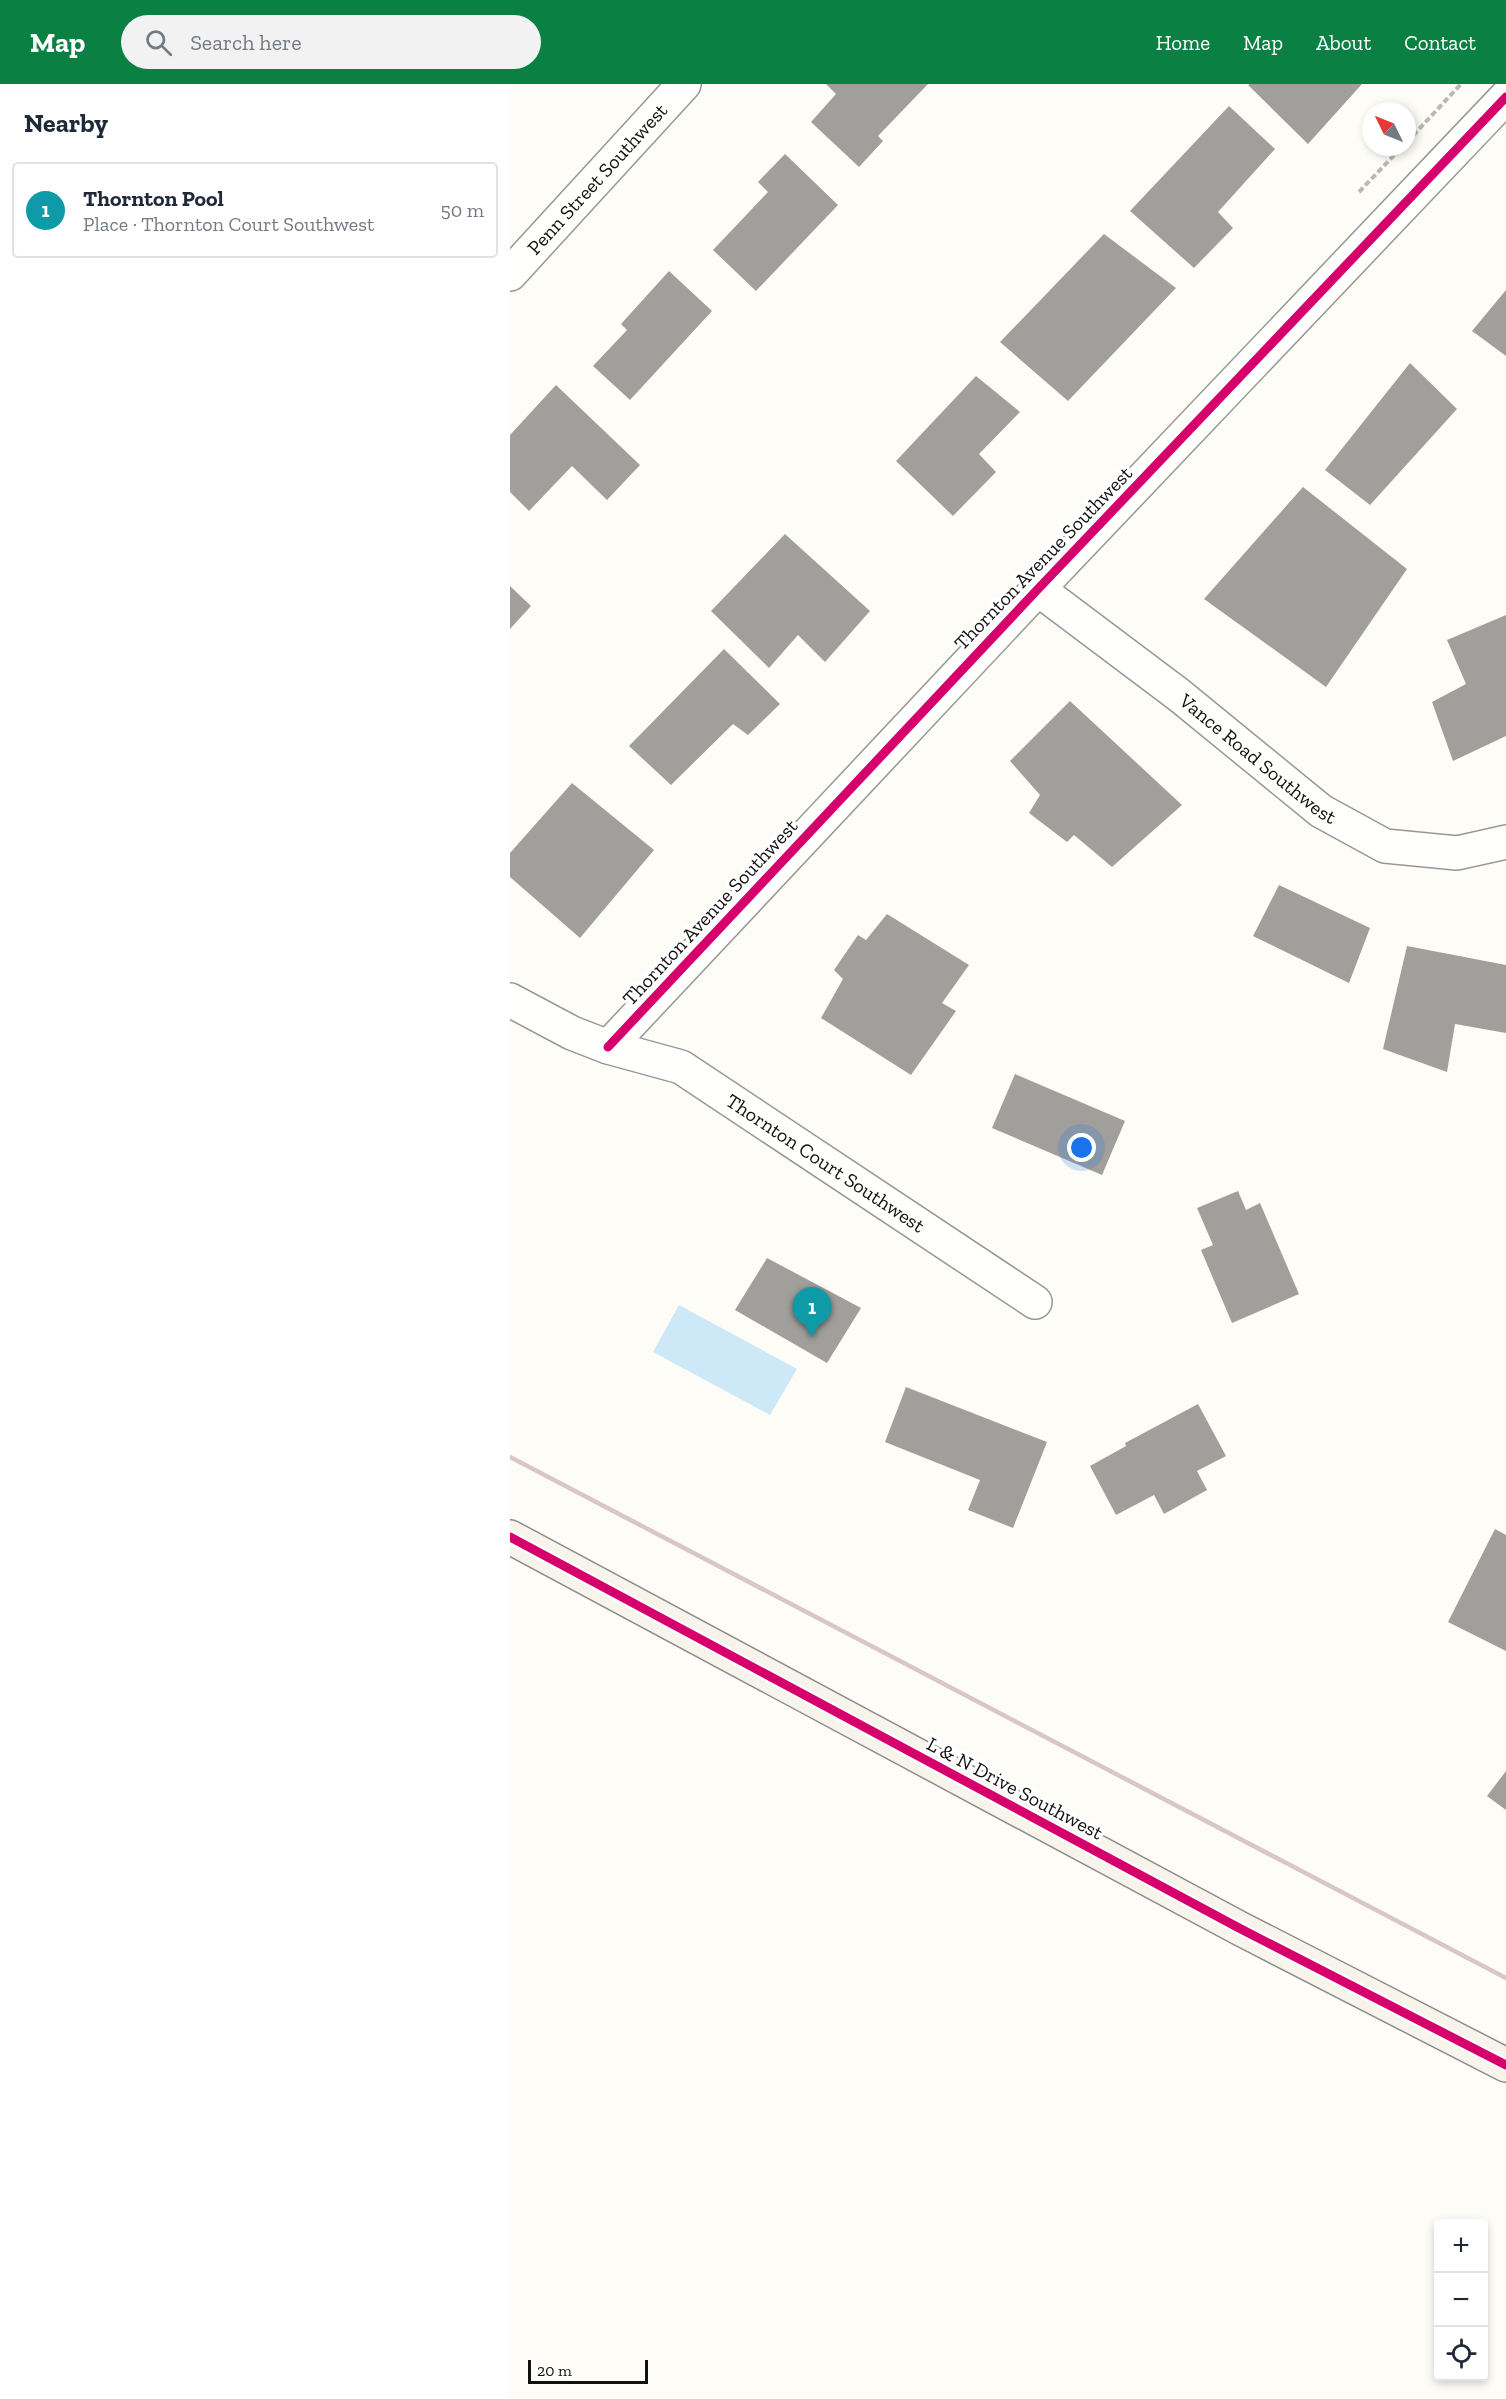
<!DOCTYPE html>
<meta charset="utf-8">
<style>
:root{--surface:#fff;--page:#f2f2f3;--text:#1f2937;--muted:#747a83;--line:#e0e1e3;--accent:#0b8043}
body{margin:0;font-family:"Zilla Slab",serif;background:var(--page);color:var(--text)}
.controls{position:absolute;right:18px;bottom:18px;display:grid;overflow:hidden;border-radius:6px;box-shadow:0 3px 9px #0003}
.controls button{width:54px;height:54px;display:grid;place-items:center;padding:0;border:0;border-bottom:2px solid var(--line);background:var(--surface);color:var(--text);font:30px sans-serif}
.compass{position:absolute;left:852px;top:18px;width:54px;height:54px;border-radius:50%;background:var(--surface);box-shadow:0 3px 9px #0003;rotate:313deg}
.scale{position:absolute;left:18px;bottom:15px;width:120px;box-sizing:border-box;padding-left:6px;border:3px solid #111;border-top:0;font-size:16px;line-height:21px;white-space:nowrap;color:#111;-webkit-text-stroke:4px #fff;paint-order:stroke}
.you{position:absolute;left:572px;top:1064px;width:21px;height:21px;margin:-15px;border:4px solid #fff;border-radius:50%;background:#1a73e8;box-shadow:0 0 0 9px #1a73e833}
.badge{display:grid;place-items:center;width:39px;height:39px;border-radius:50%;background:var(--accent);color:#fff;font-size:20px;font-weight:700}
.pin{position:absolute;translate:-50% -50px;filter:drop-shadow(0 2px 3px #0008)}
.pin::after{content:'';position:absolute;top:32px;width:21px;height:18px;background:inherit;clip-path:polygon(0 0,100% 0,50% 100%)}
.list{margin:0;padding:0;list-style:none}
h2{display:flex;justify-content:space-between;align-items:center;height:78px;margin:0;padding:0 24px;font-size:26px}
h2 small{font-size:20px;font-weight:400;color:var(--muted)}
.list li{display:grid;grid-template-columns:39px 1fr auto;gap:18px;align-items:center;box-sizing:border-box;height:96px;margin:0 12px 12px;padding:0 12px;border:2px solid var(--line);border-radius:6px}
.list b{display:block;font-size:22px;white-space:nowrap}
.list p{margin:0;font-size:20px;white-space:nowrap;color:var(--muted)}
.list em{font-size:20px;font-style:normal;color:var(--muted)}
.icon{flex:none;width:33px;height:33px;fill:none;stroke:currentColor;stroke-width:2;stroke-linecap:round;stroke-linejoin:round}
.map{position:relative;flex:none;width:996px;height:2315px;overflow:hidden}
header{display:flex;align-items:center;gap:36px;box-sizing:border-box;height:84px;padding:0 30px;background:var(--accent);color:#fff}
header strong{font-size:28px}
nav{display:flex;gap:33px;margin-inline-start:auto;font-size:21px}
.search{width:420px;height:54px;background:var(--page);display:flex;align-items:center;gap:15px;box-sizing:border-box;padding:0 21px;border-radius:33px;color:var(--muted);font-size:22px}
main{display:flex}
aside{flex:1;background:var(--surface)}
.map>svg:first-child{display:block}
.water{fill:#cde8f7}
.building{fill:#a19f9c}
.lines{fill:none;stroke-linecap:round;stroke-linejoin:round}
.street-casing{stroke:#979795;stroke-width:36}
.secondary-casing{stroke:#8e8d8b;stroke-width:36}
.path{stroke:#b9b9b8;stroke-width:4;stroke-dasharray:6 3;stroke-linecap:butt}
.street{stroke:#fffffe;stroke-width:33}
.secondary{stroke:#f6f4eb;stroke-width:33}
.rail{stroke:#d9c6c7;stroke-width:4.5}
.cycleway-casing{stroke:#fff;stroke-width:13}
.cycleway{stroke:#d6006c;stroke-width:9}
.labels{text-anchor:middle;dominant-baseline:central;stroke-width:6;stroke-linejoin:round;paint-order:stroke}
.street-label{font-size:20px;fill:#111;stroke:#fff}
</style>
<header>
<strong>Map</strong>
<div class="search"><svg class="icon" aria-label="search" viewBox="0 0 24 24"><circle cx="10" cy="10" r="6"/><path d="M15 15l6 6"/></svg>Search here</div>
<nav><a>Home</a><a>Map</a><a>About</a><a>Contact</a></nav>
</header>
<main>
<aside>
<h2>Nearby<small></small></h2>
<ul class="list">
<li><span class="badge" style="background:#0f9aa8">1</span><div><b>Thornton Pool</b><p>Place · Thornton Court Southwest</p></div><em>50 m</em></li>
</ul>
</aside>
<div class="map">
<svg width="996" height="2315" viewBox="0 0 996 2315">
<rect width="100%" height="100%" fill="#fdfcf7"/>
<path class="water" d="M 169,1221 L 287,1285 L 260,1331 L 143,1268 Z"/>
<path class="building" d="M 316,0 L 418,0 L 368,52 L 373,57 L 349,83 L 301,38 L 326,10 Z
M 740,0 L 852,0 L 798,60 L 738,1 Z
M 719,22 L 765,65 L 708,128 L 723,144 L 684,184 L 620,127 Z
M 275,70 L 328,121 L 246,207 L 203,166 L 258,108 L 248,98 Z
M 594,150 L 666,204 L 558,317 L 490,258 Z
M 159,187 L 202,227 L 120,316 L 83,282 L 117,246 L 111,240 Z
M 996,206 L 996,272 L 962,247 Z
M 900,279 L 947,325 L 860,421 L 815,386 Z
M 466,292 L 510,328 L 469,370 L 486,388 L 443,432 L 386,377 Z
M 46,301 L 130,381 L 97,416 L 62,382 L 19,427 L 0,408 L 0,351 Z
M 793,403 L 897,485 L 816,603 L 694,515 Z
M 275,450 L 360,527 L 315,578 L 288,551 L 259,584 L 201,527 Z
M 0,502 L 21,522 L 0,545 Z
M 996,531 L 996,652 L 943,677 L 922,618 L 956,600 L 937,556 Z
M 214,565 L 270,620 L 238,651 L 223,640 L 161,701 L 119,662 Z
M 560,617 L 672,721 L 602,783 L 564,751 L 557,758 L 519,729 L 530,711 L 500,677 Z
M 62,699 L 144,766 L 70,854 L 0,793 L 0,769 Z
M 769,801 L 860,844 L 839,899 L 743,852 Z
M 377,830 L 459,881 L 432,919 L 446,927 L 401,991 L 311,934 L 333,895 L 324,886 L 348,851 L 356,856 Z
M 897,862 L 996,881 L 996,949 L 945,940 L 937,988 L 873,965 Z
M 505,990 L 615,1037 L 592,1091 L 482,1044 Z
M 728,1107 L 736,1126 L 750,1119 L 789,1210 L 722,1239 L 691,1166 L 703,1161 L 687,1124 Z
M 257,1174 L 351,1224 L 317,1279 L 225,1226 Z
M 396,1303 L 537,1358 L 503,1444 L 458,1426 L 470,1396 L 375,1358 Z
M 688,1320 L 716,1372 L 687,1387 L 697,1406 L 654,1430 L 644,1411 L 606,1431 L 580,1382 L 616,1362 L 615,1359 Z
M 985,1445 L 996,1451 L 996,1567 L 938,1538 Z
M 996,1687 L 996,1726 L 977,1712 Z"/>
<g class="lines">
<defs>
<g id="street">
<path id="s1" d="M 0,190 L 174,0"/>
<path id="s2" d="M 528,505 L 669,611 L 811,727 L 875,762 L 947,769 L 996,758"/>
<path id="s3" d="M 0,916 L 62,949 L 98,963 L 171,983 L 525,1218"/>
<path d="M 98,963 L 528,505 L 996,13"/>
</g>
<path id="secondary" d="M 0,1453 L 729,1844 L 996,1981"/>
</defs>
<use href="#street" class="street-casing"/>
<use href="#secondary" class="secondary-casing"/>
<path class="path" d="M 897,58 L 951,0
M 849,108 L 892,63"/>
<use href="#street" class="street"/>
<use href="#secondary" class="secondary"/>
<path class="rail" d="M 0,1373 L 996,1894"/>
<defs>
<path id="cycleway" d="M 98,963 L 528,505 L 996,13
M 0,1453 L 729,1844 L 996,1981"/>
</defs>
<use href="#cycleway" class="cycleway-casing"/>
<use href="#cycleway" class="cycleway"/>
</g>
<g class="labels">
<g class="street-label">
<text stroke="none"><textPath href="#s1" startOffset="129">Penn Street Southwest</textPath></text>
<text transform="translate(533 474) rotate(-46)">Thornton Avenue Southwest</text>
<text stroke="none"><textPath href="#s2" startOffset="278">Vance Road Southwest</textPath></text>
<text transform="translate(200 828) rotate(-47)">Thornton Avenue Southwest</text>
<text stroke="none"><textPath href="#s3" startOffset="358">Thornton Court Southwest</textPath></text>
<text transform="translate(505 1704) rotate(28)">L &amp; N Drive Southwest</text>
</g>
</g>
</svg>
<div class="controls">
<button>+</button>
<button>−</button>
<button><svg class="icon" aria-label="locate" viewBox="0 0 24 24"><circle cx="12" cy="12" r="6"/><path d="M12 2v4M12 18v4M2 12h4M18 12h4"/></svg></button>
</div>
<svg class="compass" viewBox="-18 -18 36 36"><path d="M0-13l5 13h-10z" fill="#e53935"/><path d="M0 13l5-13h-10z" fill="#747a83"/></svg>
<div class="scale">20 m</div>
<div class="you"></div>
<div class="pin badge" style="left:302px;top:1253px;background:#0f9aa8">1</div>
</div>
</main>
